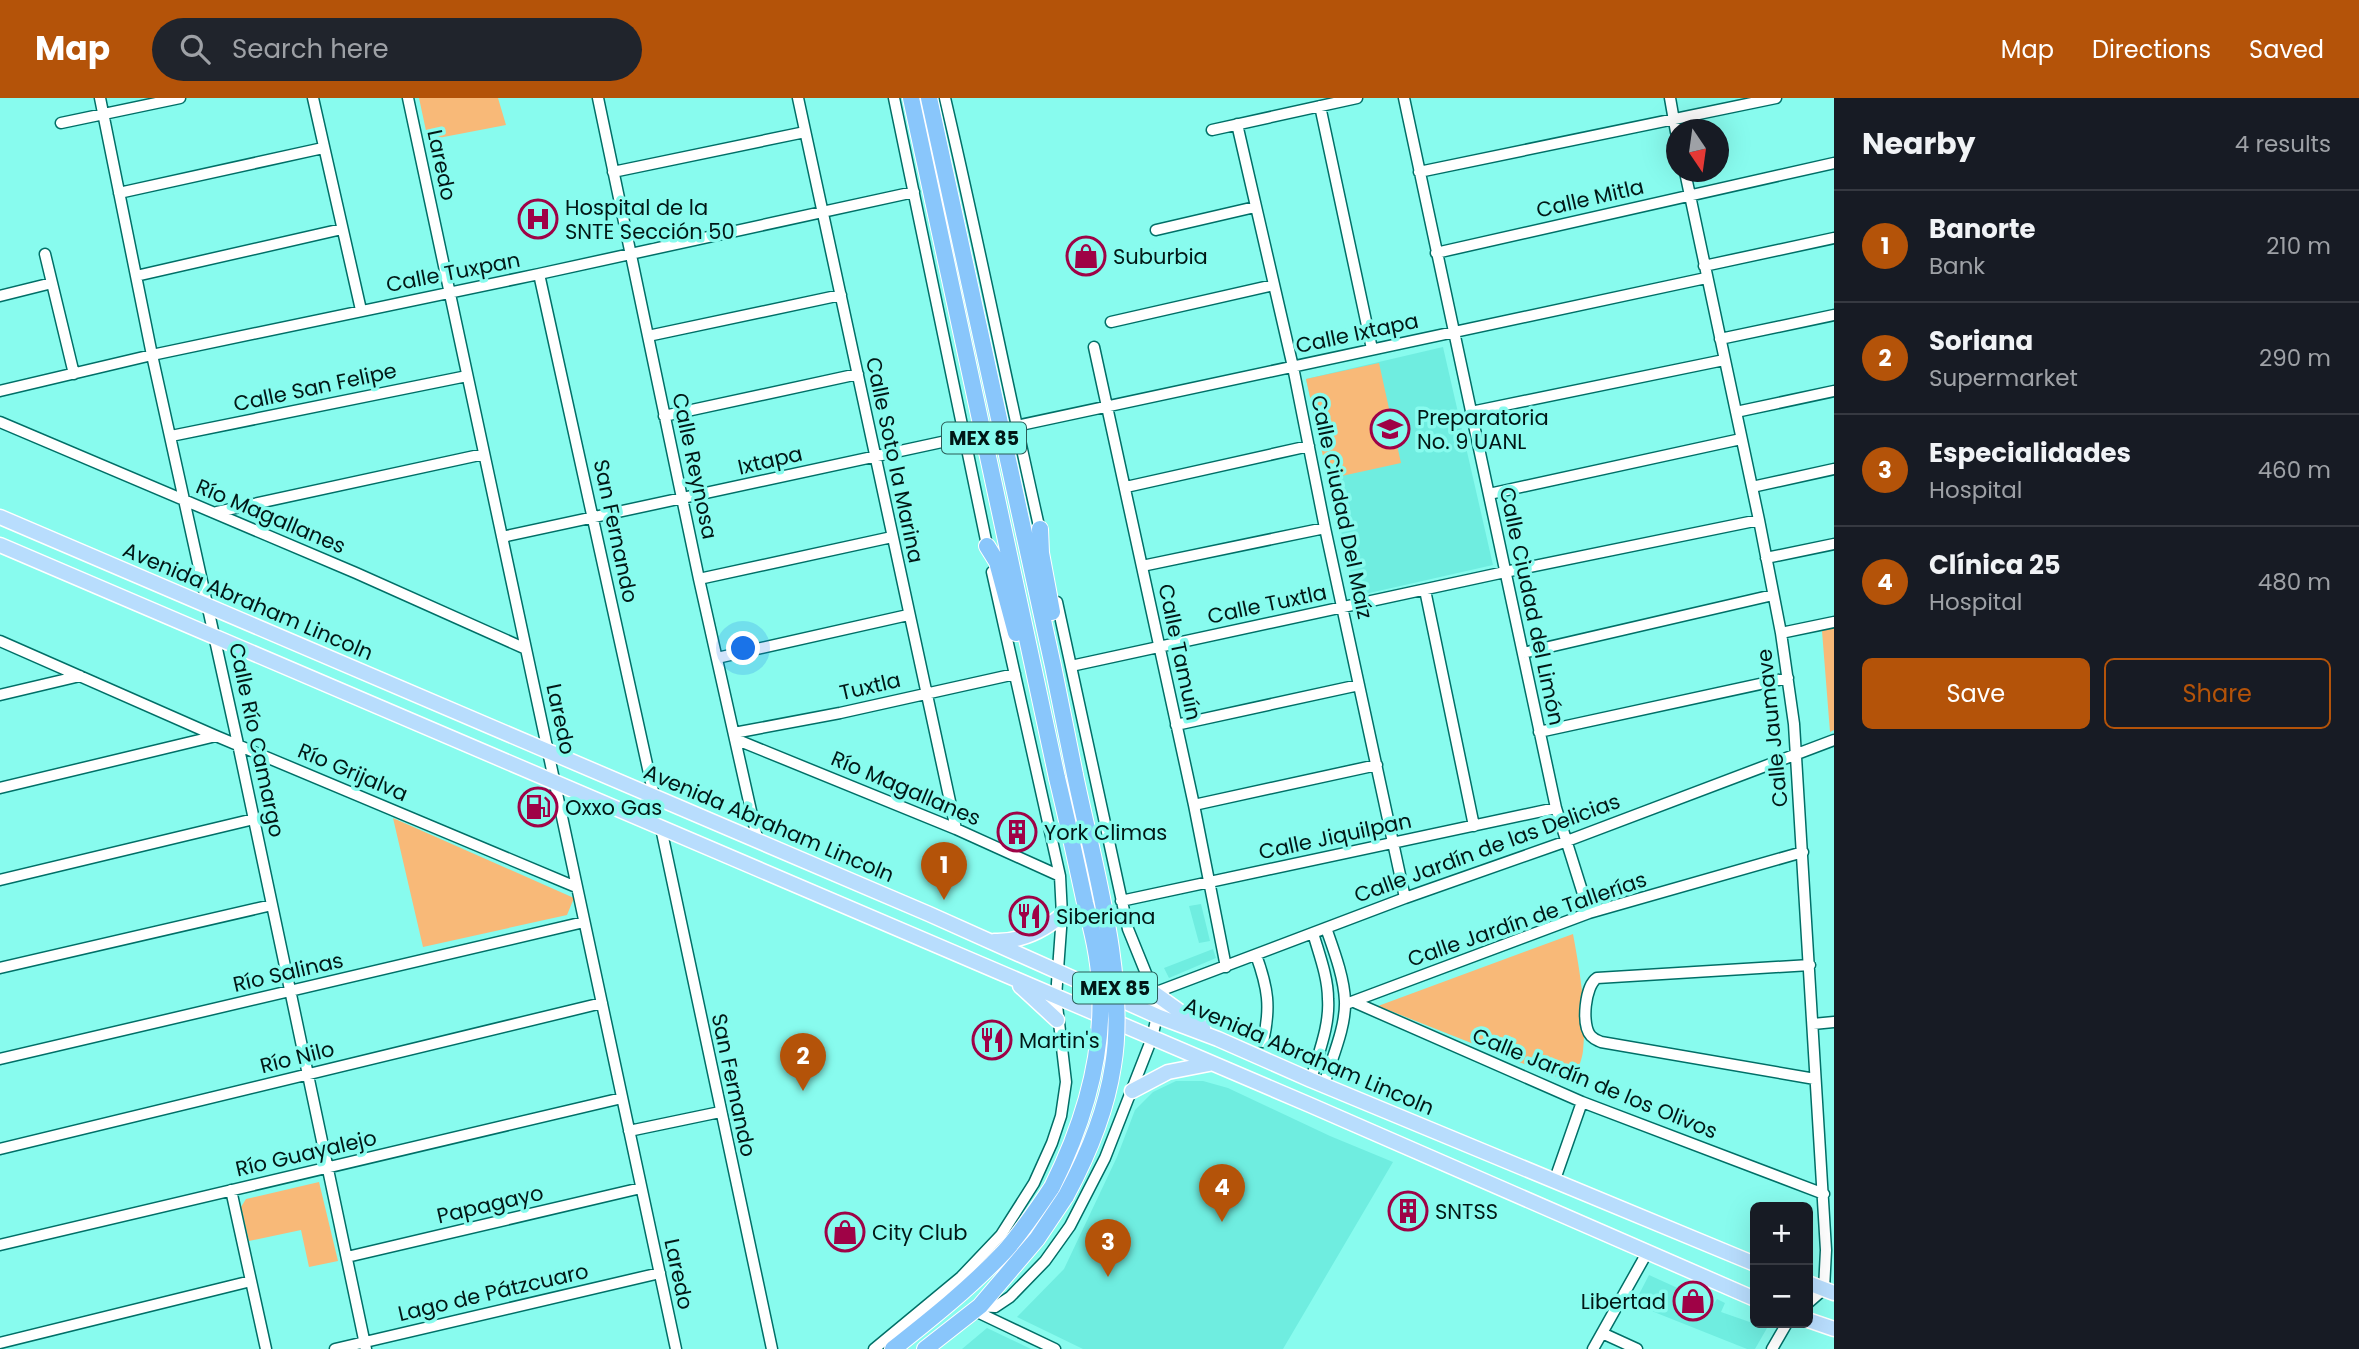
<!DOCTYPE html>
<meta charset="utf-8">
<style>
:root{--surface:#171b24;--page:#20242c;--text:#f1f3f6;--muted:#9ea1a6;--line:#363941;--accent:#b45309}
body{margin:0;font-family:Poppins,sans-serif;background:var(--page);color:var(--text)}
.controls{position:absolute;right:21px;bottom:21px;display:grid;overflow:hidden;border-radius:10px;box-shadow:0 7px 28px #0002}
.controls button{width:63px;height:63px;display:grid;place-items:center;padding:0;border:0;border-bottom:2px solid var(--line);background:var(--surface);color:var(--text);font:35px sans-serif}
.compass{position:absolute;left:1666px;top:21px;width:63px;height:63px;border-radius:50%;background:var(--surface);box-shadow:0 7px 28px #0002;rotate:167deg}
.you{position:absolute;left:744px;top:551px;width:24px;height:24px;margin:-18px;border:5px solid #fff;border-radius:50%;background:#1a73e8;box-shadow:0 0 0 10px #1a73e833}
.badge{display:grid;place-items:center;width:46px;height:46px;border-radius:50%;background:var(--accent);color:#fff;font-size:23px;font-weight:700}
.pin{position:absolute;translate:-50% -58px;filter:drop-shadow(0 2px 4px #0008)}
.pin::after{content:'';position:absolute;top:37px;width:24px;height:21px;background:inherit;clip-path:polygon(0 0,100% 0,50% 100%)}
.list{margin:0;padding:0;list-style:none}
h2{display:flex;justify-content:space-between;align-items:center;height:91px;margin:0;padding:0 28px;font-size:30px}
h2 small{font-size:23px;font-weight:400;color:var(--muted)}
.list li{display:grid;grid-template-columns:46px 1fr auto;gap:21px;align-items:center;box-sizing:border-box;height:112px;padding:0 28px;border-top:2px solid var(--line)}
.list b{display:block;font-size:26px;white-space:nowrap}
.list p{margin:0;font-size:23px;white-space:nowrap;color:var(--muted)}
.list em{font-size:23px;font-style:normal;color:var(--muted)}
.actions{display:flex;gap:14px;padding:21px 28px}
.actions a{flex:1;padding:16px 0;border:2px solid var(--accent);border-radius:10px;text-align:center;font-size:24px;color:var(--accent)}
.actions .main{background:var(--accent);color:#fff}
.icon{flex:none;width:38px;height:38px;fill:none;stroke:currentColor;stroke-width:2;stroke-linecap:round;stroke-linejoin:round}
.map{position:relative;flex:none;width:1834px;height:1251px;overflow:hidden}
header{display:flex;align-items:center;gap:42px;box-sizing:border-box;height:98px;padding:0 35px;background:var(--accent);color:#fff}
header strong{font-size:33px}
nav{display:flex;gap:38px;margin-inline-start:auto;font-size:24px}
.search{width:490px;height:63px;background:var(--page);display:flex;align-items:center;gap:18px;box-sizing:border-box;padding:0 24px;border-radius:38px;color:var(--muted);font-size:26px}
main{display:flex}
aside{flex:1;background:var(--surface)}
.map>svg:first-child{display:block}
.built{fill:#6fede0}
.green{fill:#f8b978}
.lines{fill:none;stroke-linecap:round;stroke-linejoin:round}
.minor-casing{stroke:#006f67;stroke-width:13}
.major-casing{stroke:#fff;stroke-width:17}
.highway-casing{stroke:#fff;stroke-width:18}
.minor{stroke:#fff;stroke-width:10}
.major{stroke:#b8ddfd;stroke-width:14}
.highway{stroke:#89c6fb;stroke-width:16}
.highway-bridge-casing{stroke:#fff;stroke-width:18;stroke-linecap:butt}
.highway-bridge{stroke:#89c6fb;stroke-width:16}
.labels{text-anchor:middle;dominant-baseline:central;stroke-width:7;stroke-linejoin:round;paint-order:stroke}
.shield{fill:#88fbee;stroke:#2a5c57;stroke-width:2}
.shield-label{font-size:19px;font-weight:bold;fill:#011816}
.street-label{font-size:21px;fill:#011816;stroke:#88fbee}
.poi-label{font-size:21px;fill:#011816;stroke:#88fbee;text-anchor:start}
</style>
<header>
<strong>Map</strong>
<div class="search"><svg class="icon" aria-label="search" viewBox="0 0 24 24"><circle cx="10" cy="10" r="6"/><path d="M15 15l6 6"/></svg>Search here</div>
<nav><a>Map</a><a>Directions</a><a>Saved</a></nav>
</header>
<main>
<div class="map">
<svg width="1834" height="1251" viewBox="0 0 1834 1251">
<rect width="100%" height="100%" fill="#88fbee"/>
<path class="built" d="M 1443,249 L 1493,467 L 1356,498 L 1306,281 Z
M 1201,806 L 1210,843 L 1199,845 L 1189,808 Z
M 1213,851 L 1216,860 L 1169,880 L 1164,870 Z
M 1176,983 L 1203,983 L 1228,990 L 1330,1038 L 1393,1064 L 1283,1251 L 1083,1251 L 1017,1219 L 1064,1171 L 1117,1059 L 1135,1012 L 1153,994 Z
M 1649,1177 L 1682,1192 L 1685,1187 L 1701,1194 L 1699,1202 L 1713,1207 L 1717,1201 L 1725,1205 L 1721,1214 L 1767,1230 L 1755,1251 L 1747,1251 L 1634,1206 Z
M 987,1230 L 1031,1251 L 962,1251 Z"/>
<path class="green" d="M 419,0 L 498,0 L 506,27 L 428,42 Z
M 1379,265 L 1401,365 L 1328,381 L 1306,281 Z
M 1834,530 L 1834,632 L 1830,634 L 1822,533 Z
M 393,720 L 574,800 L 567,817 L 423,849 Z
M 1573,836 C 1580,874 1587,914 1583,953 C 1582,963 1576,975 1572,985 L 1378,908 Z
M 319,1084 L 338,1163 L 309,1169 L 301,1132 L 249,1143 L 241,1109 L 246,1101 Z"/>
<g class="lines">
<defs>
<path id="minor" d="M 100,0 L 152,257 L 238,646 L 366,1251
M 313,0 L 361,212
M 408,0 L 676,1251
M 598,0 L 699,481 L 758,744
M 798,0 L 956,731
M 894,0 L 988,452
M 945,0 C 979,145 1008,292 1041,437
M 1404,0 L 1556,710 L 1589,815
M 1670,0 L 1676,34
M 1320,8 L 1372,251
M 61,25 L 180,0
M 1237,26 L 1293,269 L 1325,430 L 1405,800
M 1212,32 L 1357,0
M 613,74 L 805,34
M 1419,74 L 1776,0
M 1685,74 L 1759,422 L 1781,535 L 1794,626 L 1826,1152 L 1824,1191 L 1808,1205
M 119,95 L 323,50
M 1156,132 L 1255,109
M 1436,155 L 1834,65
M 45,156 L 74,276
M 1704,168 L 1834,140
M 539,176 L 654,698
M 136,178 L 342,131
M 0,198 L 52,185
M 1111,224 L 1274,187
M 648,238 L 841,197
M 1720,241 L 1834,217
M 1094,249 L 1194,707 L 1226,869
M 0,293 L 152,257 L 539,176 L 914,94
M 1471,314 L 1724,262
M 1736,314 L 1834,293
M 664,318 L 858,276
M 0,324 L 356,475 L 526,551
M 1016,328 L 1706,180
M 171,338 L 467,278
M 1126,389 L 1309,348
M 1752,389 L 1834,371
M 1489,396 L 1741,341
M 217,414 L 484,356
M 502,439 L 965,339
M 1766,460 L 1834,446
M 1142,468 L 1325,430
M 699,481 L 892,439
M 1425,492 L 1474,728
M 1781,535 L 1834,524
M 0,543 L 216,638 L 576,789
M 1523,555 L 1773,497
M 717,560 L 908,517
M 1071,568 L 1505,474 L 1759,422
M 0,597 L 80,578
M 1176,627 L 1359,587
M 1539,634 L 1788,580
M 734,635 L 840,615 L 1015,576
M 735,641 L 956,731 L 1060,778
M 0,690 L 216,638
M 1194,707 L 1377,667
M 661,730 L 772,1251
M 0,782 L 254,721
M 1121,803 L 1556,710
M 1256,857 C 1268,890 1271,909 1263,944
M 1810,867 L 1597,880 C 1585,888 1581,927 1591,938 C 1595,942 1597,942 1601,944 L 1815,981
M 0,870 L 272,807
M 1154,895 L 1405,800 L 1567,743 L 1834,642
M 1354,904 L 1582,1004 L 1824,1096
M 1346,906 L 1589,815 L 1803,754
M 1813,926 L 1834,924
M 0,961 L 584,824
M 1311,982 C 1318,956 1330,928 1328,901 C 1328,879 1319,856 1313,835
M 1324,987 C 1331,962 1346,930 1345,903 C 1344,879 1334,853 1326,830
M 629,1033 L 720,1014
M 0,1051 L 602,905
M 1554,1084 L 1582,1004
M 231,1092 L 266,1251
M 0,1147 L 622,1000
M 347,1159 L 641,1090
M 980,1208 L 995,1209 L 1010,1199 L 1045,1163 L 1070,1128 L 1105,1060 L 1152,940 L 1157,918 L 1154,895 L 1128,831 L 1057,504
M 975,1213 L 1055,1251
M 1602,1235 L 1637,1251
M 0,1245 L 251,1183
M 335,1251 L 660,1175
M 874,1251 L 961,1179 L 1001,1137 L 1034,1085 L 1052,1045 L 1061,1018 L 1066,984 L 1056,899 L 1062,817 L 1060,778 L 992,474
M 1593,1251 L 1648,1153
M 1772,1251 L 1787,1225"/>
<path id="major" d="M 0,419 L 929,816 L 1157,918 L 1218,941 L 1311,982 L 1755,1166
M 0,447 L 1310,1007 L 1755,1201
M 994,843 C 1020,844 1042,834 1062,817
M 1020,888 L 1057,922
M 1154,895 L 1203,930
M 1132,993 L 1168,974 L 1209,966
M 1808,1185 L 1834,1195
M 1808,1222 L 1834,1231"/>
<path id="highway" d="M 911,0 L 1057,680
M 929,0 L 1053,568 L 1075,677
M 1040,431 L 1041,455 L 1052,514
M 987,448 L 997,464 L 1016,535
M 893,1251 C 931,1221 970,1190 1004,1154 C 1022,1134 1037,1111 1052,1089
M 925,1251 L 980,1208 L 1037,1141 L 1066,1098"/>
</defs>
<use href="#minor" class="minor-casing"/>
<use href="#major" class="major-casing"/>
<use href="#highway" class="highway-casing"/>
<use href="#minor" class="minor"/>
<use href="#major" class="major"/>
<use href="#highway" class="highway"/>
<defs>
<path id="highway-bridge" d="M 1052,1089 C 1083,1027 1104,958 1100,889 C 1099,860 1092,832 1085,805 C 1076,763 1067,721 1057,680
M 1066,1098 C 1088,1057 1106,1015 1113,968 C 1128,880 1093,764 1075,677"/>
</defs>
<use href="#highway-bridge" class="highway-bridge-casing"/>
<use href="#highway-bridge" class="highway-bridge"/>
</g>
<defs>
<symbol id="hospital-ring" viewBox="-11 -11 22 22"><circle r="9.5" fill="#88fbee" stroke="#9f0246" stroke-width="1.5"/><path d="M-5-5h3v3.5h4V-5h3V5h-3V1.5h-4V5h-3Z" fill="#9f0246"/></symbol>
<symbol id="shop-ring" viewBox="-11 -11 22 22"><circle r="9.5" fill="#88fbee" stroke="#9f0246" stroke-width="1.5"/><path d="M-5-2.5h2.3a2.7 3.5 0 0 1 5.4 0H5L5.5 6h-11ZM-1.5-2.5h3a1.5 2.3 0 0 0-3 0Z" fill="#9f0246"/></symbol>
<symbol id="university-ring" viewBox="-11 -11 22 22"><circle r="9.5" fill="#88fbee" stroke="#9f0246" stroke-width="1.5"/><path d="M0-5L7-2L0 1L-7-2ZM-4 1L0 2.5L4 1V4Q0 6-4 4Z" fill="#9f0246"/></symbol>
<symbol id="fuel-ring" viewBox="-11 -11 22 22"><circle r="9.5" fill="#88fbee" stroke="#9f0246" stroke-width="1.5"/><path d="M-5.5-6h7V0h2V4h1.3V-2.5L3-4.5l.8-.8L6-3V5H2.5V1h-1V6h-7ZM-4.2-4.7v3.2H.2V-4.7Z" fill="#9f0246"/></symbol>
<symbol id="building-ring" viewBox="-11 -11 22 22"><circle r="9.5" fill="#88fbee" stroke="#9f0246" stroke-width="1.5"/><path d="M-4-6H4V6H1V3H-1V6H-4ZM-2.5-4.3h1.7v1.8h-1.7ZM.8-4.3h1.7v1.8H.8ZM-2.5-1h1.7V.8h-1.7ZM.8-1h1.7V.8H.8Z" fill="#9f0246"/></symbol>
<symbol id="restaurant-ring" viewBox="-11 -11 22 22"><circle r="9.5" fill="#88fbee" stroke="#9f0246" stroke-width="1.5"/><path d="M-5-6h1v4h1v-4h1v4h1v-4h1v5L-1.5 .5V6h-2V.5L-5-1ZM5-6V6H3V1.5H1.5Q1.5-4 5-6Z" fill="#9f0246"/></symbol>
</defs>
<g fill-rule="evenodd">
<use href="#hospital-ring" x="516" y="99" width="44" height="44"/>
<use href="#shop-ring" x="1064" y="136" width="44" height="44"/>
<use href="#university-ring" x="1368" y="309" width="44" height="44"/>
<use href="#fuel-ring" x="516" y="687" width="44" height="44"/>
<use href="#building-ring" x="995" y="712" width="44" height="44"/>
<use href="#restaurant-ring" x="1007" y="796" width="44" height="44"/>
<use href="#restaurant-ring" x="970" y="920" width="44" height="44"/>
<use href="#building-ring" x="1386" y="1091" width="44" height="44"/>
<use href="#shop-ring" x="823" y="1112" width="44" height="44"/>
<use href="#shop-ring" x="1671" y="1181" width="44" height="44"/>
</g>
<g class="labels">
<g class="shield">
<rect x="942" y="324.5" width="84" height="31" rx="5"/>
<rect x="1073" y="874.5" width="84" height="31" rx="5"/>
</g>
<g class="shield-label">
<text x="984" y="340">MEX 85</text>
<text x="1115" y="890">MEX 85</text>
</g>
<g class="street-label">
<text transform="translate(442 67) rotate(78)">Laredo</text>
<text transform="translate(1590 100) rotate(-13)">Calle Mitla</text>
<text transform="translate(453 174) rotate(-11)">Calle Tuxpan</text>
<text transform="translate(1357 235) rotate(-12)">Calle Ixtapa</text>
<text transform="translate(315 289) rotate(-12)">Calle San Felipe</text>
<text transform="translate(770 362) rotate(-13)">Ixtapa</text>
<text transform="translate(895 362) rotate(78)">Calle Soto la Marina</text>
<text transform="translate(695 368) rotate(78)">Calle Reynosa</text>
<text transform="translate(1342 409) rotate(78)">Calle Ciudad Del Maíz</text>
<text transform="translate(271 418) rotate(23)">Río Magallanes</text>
<text transform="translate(616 433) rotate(78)">San Fernando</text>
<text transform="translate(248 503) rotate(23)">Avenida Abraham Lincoln</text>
<text transform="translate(1267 506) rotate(-12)">Calle Tuxtla</text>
<text transform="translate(1532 508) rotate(78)">Calle Ciudad del Limón</text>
<text transform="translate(1180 554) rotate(78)">Calle Tamuín</text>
<text transform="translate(870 588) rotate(-13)">Tuxtla</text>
<text transform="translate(561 621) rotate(78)">Laredo</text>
<text transform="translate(1772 630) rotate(-96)">Calle Jaumave</text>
<text transform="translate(257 642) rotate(78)">Calle Río Camargo</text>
<text transform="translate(353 674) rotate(23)">Río Grijalva</text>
<text transform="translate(906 690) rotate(23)">Río Magallanes</text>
<text transform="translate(769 725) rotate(23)">Avenida Abraham Lincoln</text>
<text transform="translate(1335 738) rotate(-12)">Calle Jiquilpan</text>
<text transform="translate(1487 750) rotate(-20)">Calle Jardín de las Delicias</text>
<text transform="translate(1527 821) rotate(-19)">Calle Jardín de Tallerías</text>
<text transform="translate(288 874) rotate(-13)">Río Salinas</text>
<text transform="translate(1309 958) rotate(23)">Avenida Abraham Lincoln</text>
<text transform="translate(297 959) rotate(-14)">Río Nilo</text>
<text transform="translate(1595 985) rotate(22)">Calle Jardín de los Olivos</text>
<text transform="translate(734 987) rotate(78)">San Fernando</text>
<text transform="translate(306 1055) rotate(-13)">Río Guayalejo</text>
<text transform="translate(490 1106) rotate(-13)">Papagayo</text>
<text transform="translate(679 1176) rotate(78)">Laredo</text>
<text transform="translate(493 1194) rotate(-13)">Lago de Pátzcuaro</text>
</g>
<g class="poi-label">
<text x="565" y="109">Hospital de la<tspan x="565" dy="24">SNTE Sección 50</tspan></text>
<text x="1113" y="158">Suburbia</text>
<text x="1417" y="319">Preparatoria<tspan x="1417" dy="24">No. 9 UANL</tspan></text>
<text x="565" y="709">Oxxo Gas</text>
<text x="1044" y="734">York Climas</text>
<text x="1056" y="818">Siberiana</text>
<text x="1019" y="942">Martin's</text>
<text x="1435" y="1113">SNTSS</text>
<text x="872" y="1134">City Club</text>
<text x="1666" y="1203" text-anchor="end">Libertad</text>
</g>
</g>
</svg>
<div class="controls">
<button>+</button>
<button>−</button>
</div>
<svg class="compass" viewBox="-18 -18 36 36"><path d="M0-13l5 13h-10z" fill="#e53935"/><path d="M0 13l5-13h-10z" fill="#9ea1a6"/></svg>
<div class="you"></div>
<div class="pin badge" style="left:944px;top:802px">1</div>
<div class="pin badge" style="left:803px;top:993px">2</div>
<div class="pin badge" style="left:1108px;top:1179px">3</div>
<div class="pin badge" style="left:1222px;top:1124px">4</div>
</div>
<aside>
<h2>Nearby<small>4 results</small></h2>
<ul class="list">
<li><span class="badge">1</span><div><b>Banorte</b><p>Bank</p></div><em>210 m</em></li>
<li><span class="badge">2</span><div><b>Soriana</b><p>Supermarket</p></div><em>290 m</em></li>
<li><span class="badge">3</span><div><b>Especialidades</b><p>Hospital</p></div><em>460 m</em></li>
<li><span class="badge">4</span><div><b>Clínica 25</b><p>Hospital</p></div><em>480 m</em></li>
</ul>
<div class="actions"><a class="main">Save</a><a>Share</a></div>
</aside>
</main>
